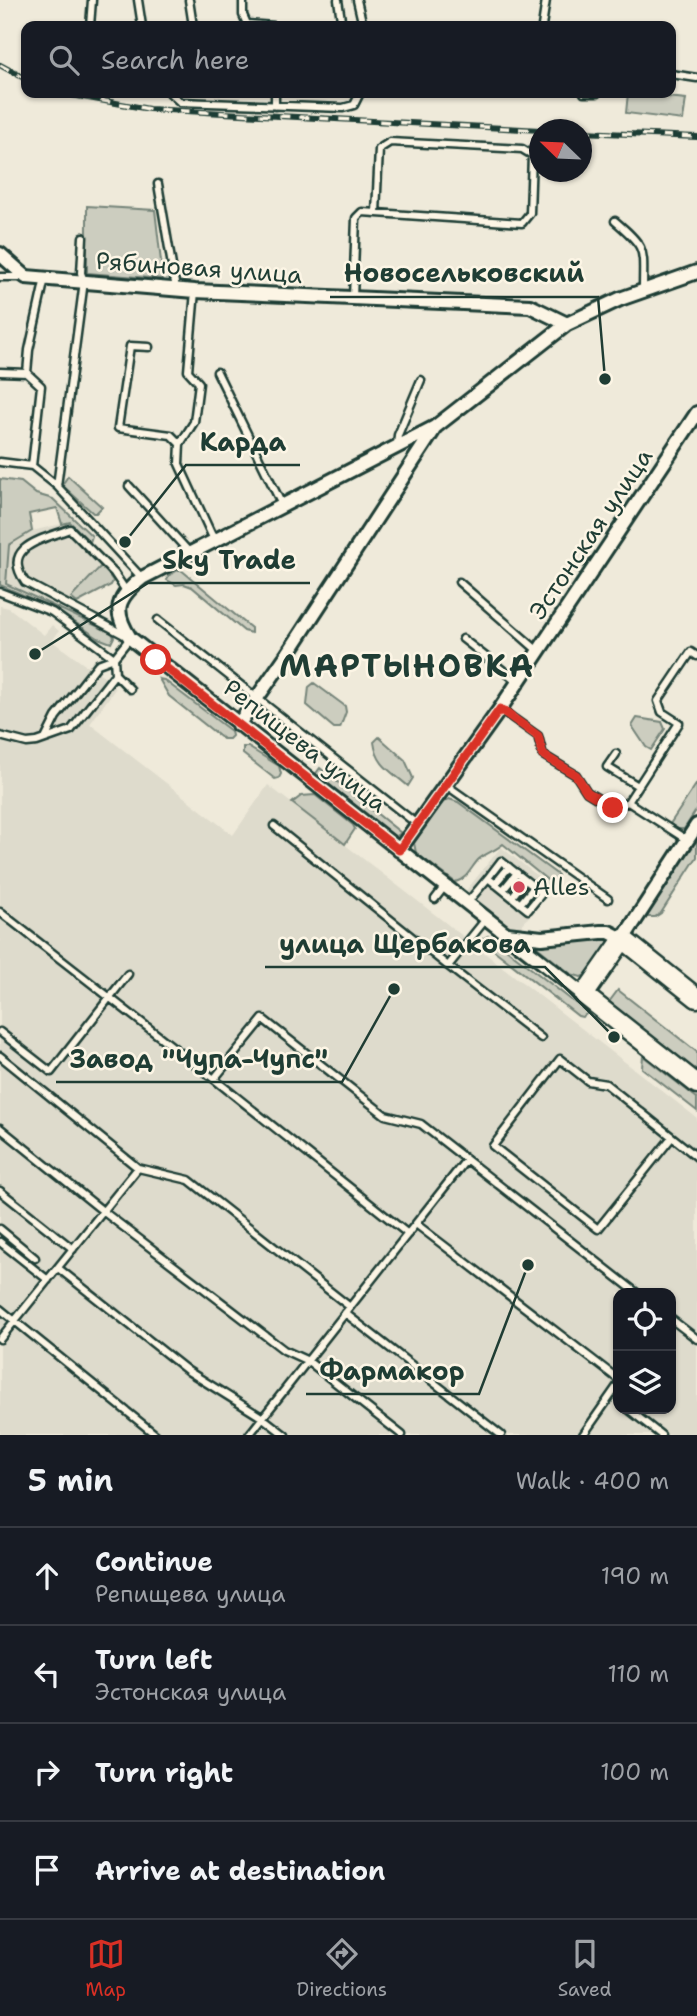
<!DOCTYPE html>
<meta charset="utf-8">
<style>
:root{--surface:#171b24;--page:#20242c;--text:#f1f3f6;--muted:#9ea1a6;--line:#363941;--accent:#d93025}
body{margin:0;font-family:"Shantell Sans",sans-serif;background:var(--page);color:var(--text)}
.controls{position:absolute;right:21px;bottom:21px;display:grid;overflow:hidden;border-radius:14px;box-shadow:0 2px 5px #0004}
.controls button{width:63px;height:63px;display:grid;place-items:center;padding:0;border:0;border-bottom:2px solid var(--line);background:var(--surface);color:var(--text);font:35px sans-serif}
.compass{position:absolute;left:529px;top:119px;width:63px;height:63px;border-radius:50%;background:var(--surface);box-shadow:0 2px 5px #0004;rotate:293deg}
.stop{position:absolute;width:21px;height:21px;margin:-16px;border:5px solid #d93025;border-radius:50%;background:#fff}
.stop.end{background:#d93025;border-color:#fff;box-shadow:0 2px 7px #0008}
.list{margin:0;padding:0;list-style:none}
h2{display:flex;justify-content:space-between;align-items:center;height:91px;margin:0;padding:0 28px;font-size:30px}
h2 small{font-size:23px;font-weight:400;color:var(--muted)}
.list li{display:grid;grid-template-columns:46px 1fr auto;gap:21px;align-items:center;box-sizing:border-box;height:98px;padding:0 28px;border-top:2px solid var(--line)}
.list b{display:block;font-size:26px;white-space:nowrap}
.list p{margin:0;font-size:23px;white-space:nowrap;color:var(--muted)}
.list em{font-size:23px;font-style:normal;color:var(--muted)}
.icon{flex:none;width:38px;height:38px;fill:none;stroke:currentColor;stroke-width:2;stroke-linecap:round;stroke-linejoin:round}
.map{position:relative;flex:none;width:697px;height:1435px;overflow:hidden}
.search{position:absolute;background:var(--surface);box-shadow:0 2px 5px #0004;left:21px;right:21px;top:21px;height:77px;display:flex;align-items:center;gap:18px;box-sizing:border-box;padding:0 24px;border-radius:14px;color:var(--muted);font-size:26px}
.sheet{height:483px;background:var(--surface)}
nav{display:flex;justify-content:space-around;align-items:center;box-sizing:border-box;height:98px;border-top:2px solid var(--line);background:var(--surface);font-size:19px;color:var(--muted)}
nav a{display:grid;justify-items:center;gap:4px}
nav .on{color:var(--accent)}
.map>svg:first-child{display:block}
.built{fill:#dedbcc;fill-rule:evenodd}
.green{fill:#cccdbf;stroke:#76857a;stroke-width:2}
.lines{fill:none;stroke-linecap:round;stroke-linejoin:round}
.lane-casing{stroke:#1f3d34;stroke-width:11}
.street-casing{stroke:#1f3d34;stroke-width:18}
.secondary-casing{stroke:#1f3d34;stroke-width:23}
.lane{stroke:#fcf5e5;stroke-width:6}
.street{stroke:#fcf5e5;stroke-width:12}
.secondary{stroke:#fcf5e5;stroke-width:18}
.rail-casing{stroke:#1f3d34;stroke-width:6}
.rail{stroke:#fcf5e5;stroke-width:3.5;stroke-dasharray:10;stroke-linecap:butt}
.route{stroke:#d93025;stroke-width:9}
.poi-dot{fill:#d1495b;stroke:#fcf5e5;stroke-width:2.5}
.labels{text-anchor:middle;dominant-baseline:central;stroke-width:5;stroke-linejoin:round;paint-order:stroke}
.street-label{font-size:24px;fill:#1f3d34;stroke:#fcf5e5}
.poi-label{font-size:24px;fill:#1f3d34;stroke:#fcf5e5;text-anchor:start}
.district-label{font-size:32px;font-weight:bold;letter-spacing:2px;fill:#1f3d34;stroke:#fcf5e5}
.leader{fill:none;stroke:#1f3d34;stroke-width:2.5}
.callout-dot{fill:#1f3d34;stroke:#fcf5e5;stroke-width:2.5}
.callout-label{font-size:26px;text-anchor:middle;font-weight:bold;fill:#1f3d34;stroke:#fcf5e5;stroke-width:5;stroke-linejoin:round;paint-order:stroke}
</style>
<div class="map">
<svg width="697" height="1435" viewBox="0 0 697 1435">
<rect width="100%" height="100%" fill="#efeada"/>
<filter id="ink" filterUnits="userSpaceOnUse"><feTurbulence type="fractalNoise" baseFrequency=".0143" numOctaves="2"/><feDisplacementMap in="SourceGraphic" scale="14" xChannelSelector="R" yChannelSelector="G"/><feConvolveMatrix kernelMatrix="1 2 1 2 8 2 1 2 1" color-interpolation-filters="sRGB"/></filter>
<g filter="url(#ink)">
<path class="built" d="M 70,522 L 108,560 L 62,609 L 6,584 L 9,544 L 32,531 Z
M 0,606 L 9,608 L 44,635 L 52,625 L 59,631 L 52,641 L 96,673 L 98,672 L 102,675 L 115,689 L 90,724 L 233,835 L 268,785 L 697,1118 L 697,1435 L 0,1435 ZM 618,1293 L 671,1293 L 671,1409 L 618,1409 Z
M 501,847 L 553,888 L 516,932 L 465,892 Z"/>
<path class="green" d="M 628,93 L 686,99 L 683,120 L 626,113 Z
M 87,206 L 155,210 L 163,279 L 87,273 Z
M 68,476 L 102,507 L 96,513 L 93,513 L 62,485 Z
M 0,479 L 21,482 L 36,494 L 53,499 L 92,536 L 90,542 L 70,522 L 62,524 L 57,508 L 29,514 L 32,531 L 9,545 L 6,584 L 112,633 L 114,637 L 111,643 L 98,638 L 55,609 L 0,585 Z
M 100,567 L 104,568 L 113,581 L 111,585 L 77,603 L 71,598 Z
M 180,569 L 251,628 L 251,633 L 244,631 L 192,587 L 184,584 L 176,585 L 167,580 L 168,576 Z
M 159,679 L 164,680 L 231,731 L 232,736 L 229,739 L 223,739 L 169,696 Z
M 314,683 L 345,706 L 346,712 L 340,728 L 334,728 L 307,705 L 309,687 Z
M 637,718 L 662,722 L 665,729 L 651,750 L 646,747 L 632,726 Z
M 379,737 L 405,760 L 413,778 L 408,786 C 391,771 377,766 374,742 Z
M 243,747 L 248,747 L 279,766 L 281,774 L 279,778 L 275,779 L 243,754 Z
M 320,768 L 401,833 L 395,837 L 390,835 L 314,776 Z
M 697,783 L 697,809 L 684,829 L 677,829 L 670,824 Z
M 315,795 L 353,825 L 355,829 L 345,844 L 292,803 L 301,796 Z
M 449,799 L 458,802 L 558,875 L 556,884 L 551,883 L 503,844 C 495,851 486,853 479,859 C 471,867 467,880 455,882 L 416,853 L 414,843 L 443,802 Z
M 697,837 L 697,857 L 661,913 L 655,917 L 646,917 Z
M 488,936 L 492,938 L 588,1013 L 582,1017 L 578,1016 L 481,940 Z
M 604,937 L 608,939 C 610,951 593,974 581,977 L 571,974 L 537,947 L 540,944 Z
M 618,990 L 697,1052 L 697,1072 L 609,1002 Z
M 643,1056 L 697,1098 L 697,1111 L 642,1068 Z"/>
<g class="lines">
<defs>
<path id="lane" d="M 138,0 L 142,26
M 189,0 L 193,26
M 243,0 L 243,15 L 247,24 L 274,26
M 338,0 L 342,26
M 357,0 L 363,26
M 90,26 L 92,0
M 542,26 L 546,0
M 671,74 L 697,78
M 170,93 L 180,102 L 343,108 L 354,105 L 360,93
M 584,93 L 597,93
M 275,106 L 275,93
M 158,184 L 176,289
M 615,221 C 648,249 643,249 643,291
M 0,277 L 23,277
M 353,298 L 356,218 L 362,212 L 522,223 L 530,213 L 532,155 L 522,149 L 390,142 L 379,149 L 376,213
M 149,347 L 130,346 L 118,428 L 171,435 L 180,444 L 179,464 L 214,540
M 0,372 L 27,373
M 217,372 L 282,505
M 180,444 L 194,422 L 199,383 L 188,371 L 195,291
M 397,445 L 398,435 L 421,380
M 0,462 L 32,466 L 57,486 L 142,578
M 32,466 L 41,386 L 27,373 L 29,350 L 45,278
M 57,486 L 84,281 L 81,273 L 83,237
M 129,486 L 190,553
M 459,582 L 538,651
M 0,592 L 52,612 L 114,658 L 130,638 L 25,582 C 0,546 44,539 70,529 L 114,573 L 126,591
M 158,620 L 418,825
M 463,639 L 518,682
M 500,709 L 538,736 L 543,755 L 576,775 L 587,792 L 613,808 L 628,802 L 687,840
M 0,736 L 27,743 L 37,742 L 71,730 L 115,674
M 45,739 L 56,717 L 98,664 L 114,658 L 115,674 L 130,689
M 616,754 L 607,767 L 638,786
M 446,785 L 608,899
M 628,802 L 679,723 L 662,712 L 658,701 L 691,652 L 697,656
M 274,826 L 448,966
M 495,884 L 509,867
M 503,890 L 517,873
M 512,897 L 525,880
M 435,899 L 445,886
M 467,903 L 488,878 L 528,910 L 542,893 L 501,861 L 488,878
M 520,904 L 534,887
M 0,912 L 214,1079
M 486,919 L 448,966 L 541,1038
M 0,1032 L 51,1072 L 128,974
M 0,1056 L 138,1168
M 0,1128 L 104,1212 L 284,1350 L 308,1361 L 402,1435
M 672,1137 L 598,1229 L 493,1146 L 560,1059 L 588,1081 L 606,1084 L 697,1157
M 0,1191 L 73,1249
M 416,1224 L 618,1379
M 0,1229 L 35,1258
M 408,1234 L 214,1079 L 263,1019 L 385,1115 L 421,1124 L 637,1293
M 0,1242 L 48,1280
M 58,1268 L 188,1371 L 263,1418 L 285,1435
M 0,1309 L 156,1435
M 345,1313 L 501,1435
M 671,1319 L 697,1339
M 0,1339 L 138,1168 L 189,1180 L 350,1307
M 628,1409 L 661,1435
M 249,1435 L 466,1160
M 583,1435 L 618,1385"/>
<path id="street" d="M 0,254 L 26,277 L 195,291 L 530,306 L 567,324
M 238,725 L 287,655 L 433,431
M 399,850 L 500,709 L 697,413
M 507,934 L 542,938 L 601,932 L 609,932 L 623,939 L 697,825
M 584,995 L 130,638 C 112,610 117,598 142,578 L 435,427 L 567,324 L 620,299 L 697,272"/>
<path id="secondary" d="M 697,998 L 623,939 L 584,995 L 697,1084"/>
</defs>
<use href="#lane" class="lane-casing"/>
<use href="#street" class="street-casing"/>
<use href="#secondary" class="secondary-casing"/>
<use href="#lane" class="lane"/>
<use href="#street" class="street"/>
<use href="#secondary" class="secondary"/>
<defs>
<path id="rail" d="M 0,65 L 26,79
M 61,93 L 149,109 L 540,130
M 582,132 L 697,137"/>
</defs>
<use href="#rail" class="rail-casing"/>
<use href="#rail" class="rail"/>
</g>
</g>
<g class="lines" filter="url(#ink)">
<path class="route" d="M 156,660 L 399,850 L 500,709 L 538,736 L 543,755 L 576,775 L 587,792 L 613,808"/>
</g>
<circle class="poi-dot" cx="519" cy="887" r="7"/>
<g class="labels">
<g class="street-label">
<text transform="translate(199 268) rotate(4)">Рябиновая улица</text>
<text transform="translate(591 534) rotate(-56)">Эстонская улица</text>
<text transform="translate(305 746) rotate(38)">Репищева улица</text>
</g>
<g class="poi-label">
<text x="533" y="887">Alles</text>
</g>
<g class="district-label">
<text x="407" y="665">МАРТЫНОВКА</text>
</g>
</g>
<path class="leader" d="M605 379L598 297H330M125 542L186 465H300M35 654L148 583H310M614 1037L545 967H265M394 989L342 1082H56M528 1265L479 1394H306"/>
<g class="callout-dot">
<circle cx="605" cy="379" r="7"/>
<circle cx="125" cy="542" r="7"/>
<circle cx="35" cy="654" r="7"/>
<circle cx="614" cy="1037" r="7"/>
<circle cx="394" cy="989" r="7"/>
<circle cx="528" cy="1265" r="7"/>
</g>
<g class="callout-label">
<text x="464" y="282">Новосельковский</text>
<text x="243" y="451">Карда</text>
<text x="229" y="569">Sky Trade</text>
<text x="405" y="953">улица Щербакова</text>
<text x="199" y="1068">Завод "Чупа-Чупс"</text>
<text x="392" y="1380">Фармакор</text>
</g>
</svg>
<div class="controls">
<button><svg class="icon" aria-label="locate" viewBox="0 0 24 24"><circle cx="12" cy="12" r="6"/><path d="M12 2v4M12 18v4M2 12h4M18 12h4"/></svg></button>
<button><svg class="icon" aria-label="layers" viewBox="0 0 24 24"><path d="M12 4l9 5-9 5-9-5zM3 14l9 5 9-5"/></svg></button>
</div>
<svg class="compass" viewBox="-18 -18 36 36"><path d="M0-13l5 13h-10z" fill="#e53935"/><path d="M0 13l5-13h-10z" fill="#9ea1a6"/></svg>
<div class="stop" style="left:156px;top:660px"></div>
<div class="stop end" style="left:613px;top:808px"></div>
<div class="search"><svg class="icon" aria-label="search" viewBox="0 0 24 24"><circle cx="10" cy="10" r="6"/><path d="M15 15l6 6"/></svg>Search here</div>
</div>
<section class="sheet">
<h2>5 min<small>Walk · 400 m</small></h2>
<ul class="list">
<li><svg class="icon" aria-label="ahead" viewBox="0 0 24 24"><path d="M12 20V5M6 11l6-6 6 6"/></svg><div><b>Continue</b><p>Репищева улица</p></div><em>190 m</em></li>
<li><svg class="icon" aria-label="left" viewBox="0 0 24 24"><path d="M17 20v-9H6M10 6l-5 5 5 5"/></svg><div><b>Turn left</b><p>Эстонская улица</p></div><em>110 m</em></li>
<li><svg class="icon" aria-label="right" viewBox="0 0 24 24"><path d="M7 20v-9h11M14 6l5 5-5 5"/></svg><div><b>Turn right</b></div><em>100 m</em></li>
<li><svg class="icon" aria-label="arrive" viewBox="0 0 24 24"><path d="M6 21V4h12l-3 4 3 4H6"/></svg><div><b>Arrive at destination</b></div></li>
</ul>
</section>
<nav>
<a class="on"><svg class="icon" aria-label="map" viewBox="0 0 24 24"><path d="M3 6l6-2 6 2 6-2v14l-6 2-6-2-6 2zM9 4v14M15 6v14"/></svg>Map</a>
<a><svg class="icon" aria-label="directions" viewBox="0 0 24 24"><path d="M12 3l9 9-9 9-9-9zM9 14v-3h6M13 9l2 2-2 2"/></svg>Directions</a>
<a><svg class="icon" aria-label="saved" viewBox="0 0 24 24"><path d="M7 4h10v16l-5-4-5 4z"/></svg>Saved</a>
</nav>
